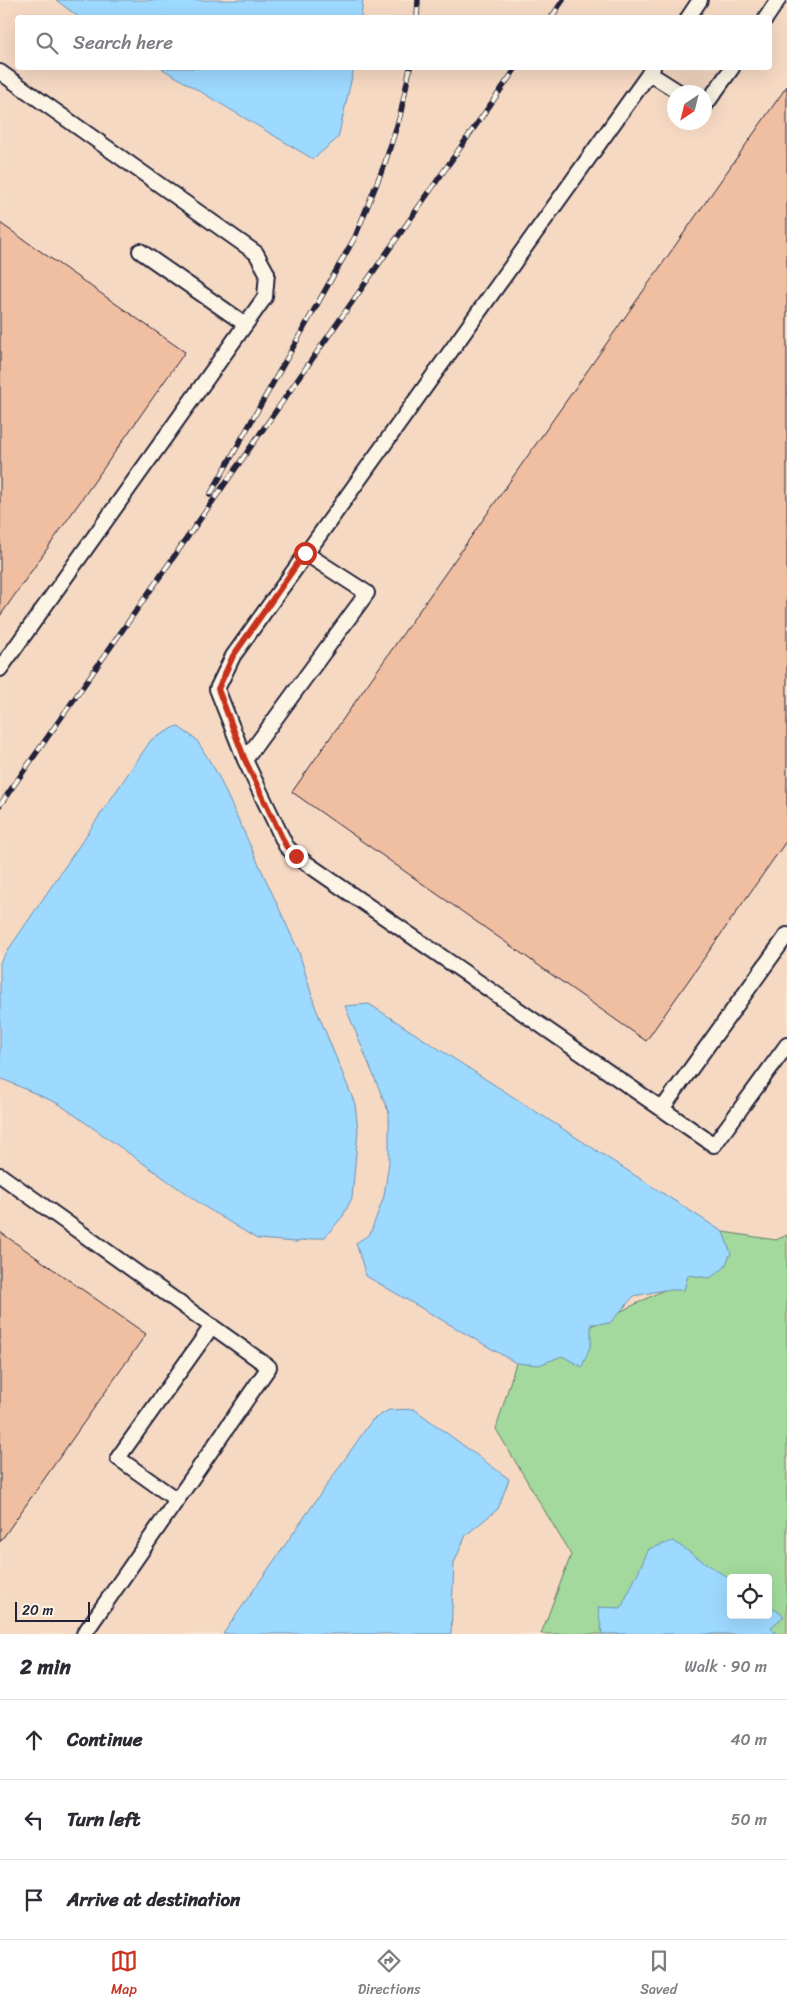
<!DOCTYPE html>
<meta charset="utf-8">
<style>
:root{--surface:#fff;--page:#f7f7f7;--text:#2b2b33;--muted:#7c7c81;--line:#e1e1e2;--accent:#c8321e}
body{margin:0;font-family:Sriracha,sans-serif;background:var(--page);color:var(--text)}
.controls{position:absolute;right:15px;bottom:15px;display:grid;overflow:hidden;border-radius:5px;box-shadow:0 5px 20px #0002}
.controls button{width:45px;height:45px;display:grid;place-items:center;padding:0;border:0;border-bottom:1px solid var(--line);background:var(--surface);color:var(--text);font:25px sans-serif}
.compass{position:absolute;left:667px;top:85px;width:45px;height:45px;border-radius:50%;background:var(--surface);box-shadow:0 5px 20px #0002;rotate:215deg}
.scale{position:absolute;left:15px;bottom:12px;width:75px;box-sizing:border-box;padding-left:5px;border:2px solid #22223b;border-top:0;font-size:14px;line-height:18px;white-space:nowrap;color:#22223b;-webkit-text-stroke:4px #fcf5e5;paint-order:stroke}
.stop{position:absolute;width:15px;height:15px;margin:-11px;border:4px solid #c8321e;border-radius:50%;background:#fff}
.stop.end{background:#c8321e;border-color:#fff;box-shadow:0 1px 5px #0008}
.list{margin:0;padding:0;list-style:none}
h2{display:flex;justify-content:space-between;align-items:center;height:65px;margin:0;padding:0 20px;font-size:21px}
h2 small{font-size:16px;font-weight:400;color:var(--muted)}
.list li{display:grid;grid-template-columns:32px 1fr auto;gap:15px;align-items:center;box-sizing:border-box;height:80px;padding:0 20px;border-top:1px solid var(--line)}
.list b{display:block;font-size:19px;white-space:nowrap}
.list em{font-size:16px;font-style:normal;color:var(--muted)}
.icon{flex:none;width:28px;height:28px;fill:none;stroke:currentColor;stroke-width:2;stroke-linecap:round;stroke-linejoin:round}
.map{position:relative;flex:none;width:787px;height:1634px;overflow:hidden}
.search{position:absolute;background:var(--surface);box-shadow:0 5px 20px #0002;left:15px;right:15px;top:15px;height:55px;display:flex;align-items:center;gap:12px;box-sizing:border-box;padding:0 18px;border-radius:5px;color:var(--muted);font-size:19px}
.sheet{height:305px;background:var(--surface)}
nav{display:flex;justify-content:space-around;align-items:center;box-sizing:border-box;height:70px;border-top:1px solid var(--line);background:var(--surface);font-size:14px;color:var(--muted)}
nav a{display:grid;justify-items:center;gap:2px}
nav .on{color:var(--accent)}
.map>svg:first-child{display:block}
.built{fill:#f6d9c3;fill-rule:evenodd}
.green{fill:#a3d99c;stroke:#627e6c;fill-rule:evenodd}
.water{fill:#9ed9ff;stroke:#6c90b1}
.building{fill:#f0bea1;stroke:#22223b}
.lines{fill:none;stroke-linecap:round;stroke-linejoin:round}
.service-casing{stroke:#22223b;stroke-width:18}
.service{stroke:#fcf5e5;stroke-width:14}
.rail-casing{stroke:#22223b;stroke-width:5.5}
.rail{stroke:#fcf5e5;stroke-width:4;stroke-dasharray:11;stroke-linecap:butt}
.route{stroke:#c8321e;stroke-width:6}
</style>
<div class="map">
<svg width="787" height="1634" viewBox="0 0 787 1634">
<rect width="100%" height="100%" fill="#f8e4d1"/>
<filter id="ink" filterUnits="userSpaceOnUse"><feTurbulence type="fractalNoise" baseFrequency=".02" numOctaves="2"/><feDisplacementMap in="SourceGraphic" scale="10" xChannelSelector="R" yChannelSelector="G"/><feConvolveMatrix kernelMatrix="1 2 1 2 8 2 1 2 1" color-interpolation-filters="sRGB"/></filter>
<g filter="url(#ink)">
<path class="built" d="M 0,0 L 787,0 L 787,1634 L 0,1634 ZM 18,18 L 770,18 L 770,68 L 18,68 ZM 674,92 L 704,92 L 704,122 L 674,122 ZM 731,1578 L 768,1578 L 768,1615 L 731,1615 Z"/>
<path class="green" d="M 723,1232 L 776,1240 L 787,1235 L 787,1634 L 541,1634 L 571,1555 L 496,1429 L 516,1363 L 664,1290 ZM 731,1578 L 768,1578 L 768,1615 L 731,1615 Z"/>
<path class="water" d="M 56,0 L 363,0 L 361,17 L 80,18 Z
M 161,68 L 354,68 L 338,138 L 313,159 Z
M 177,726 L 196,739 L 217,773 L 299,952 L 315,1006 L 355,1104 L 358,1130 L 352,1198 L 343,1216 L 325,1237 L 296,1242 L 257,1239 L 205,1207 L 59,1104 L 0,1078 L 0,962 L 151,740 Z
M 369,1004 L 723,1232 L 731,1253 L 724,1268 L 710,1278 L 688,1275 L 684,1290 L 664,1290 L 634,1296 L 610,1323 L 591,1324 L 591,1344 L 582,1367 L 562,1356 L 539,1365 L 516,1363 L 366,1276 L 356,1243 L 370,1234 L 384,1196 L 389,1162 L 389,1113 L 345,1006 Z
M 414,1409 L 509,1479 L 498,1509 L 466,1535 L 454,1563 L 451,1634 L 223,1634 L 372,1420 L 389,1410 Z
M 673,1541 L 731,1580 L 731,1615 L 768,1615 L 768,1605 L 784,1616 L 771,1627 L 776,1634 L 602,1634 L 598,1607 L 621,1608 L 649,1549 Z"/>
<path class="building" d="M 787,86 L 787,840 L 646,1041 L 292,792 Z
M 0,223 L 185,352 L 0,616 Z
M 0,1232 L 146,1334 L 0,1542 Z"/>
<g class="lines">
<defs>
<path id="service" d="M 688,18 L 700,0
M 766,18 L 778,0
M 653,68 L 233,656 L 217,689 L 245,760 L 286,846 L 296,856 L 714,1145 L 787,1045
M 0,72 L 256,253 L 267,273 L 265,297 L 0,669
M 649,73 L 679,92
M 704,107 L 732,68
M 140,251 L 245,324
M 245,760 L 367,593 L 305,553
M 662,1109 L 787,935
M 0,1175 L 269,1367 L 84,1634
M 177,1500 L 118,1458 L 212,1326"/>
</defs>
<use href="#service" class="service-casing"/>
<use href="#service" class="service"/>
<defs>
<path id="rail" d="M 417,18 L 418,0
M 551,18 L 563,0
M 210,495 L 355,237 L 385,163 L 400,116 L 410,68
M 0,805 L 516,68"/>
</defs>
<use href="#rail" class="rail-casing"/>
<use href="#rail" class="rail"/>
</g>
</g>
<g class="lines" filter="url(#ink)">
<path class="route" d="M 296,856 L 286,846 L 245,760 L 218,689 L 233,656 L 305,553"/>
</g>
</svg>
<div class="controls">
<button><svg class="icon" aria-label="locate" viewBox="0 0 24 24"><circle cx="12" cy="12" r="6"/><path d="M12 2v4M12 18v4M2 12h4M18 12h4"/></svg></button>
</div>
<svg class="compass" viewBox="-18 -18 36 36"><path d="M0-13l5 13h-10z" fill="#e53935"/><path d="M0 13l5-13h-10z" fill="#7c7c81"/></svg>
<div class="scale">20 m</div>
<div class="stop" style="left:305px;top:553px"></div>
<div class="stop end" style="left:296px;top:856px"></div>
<div class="search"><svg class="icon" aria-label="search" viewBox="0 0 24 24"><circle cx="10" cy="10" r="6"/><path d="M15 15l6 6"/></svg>Search here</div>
</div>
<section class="sheet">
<h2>2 min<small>Walk · 90 m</small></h2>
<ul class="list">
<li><svg class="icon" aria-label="ahead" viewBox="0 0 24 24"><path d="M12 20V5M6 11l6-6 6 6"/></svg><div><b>Continue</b></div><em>40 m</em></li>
<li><svg class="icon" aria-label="left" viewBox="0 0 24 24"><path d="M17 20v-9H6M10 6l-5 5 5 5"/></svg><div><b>Turn left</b></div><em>50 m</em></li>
<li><svg class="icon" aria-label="arrive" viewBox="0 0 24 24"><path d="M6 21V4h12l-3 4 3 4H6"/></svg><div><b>Arrive at destination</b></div></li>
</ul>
</section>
<nav>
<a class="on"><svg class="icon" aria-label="map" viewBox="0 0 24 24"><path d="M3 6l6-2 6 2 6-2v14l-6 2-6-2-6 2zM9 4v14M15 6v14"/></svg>Map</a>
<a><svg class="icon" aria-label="directions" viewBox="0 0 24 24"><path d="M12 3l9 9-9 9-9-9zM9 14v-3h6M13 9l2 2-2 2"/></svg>Directions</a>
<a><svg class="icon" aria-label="saved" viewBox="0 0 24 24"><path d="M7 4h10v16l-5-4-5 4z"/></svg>Saved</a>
</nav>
